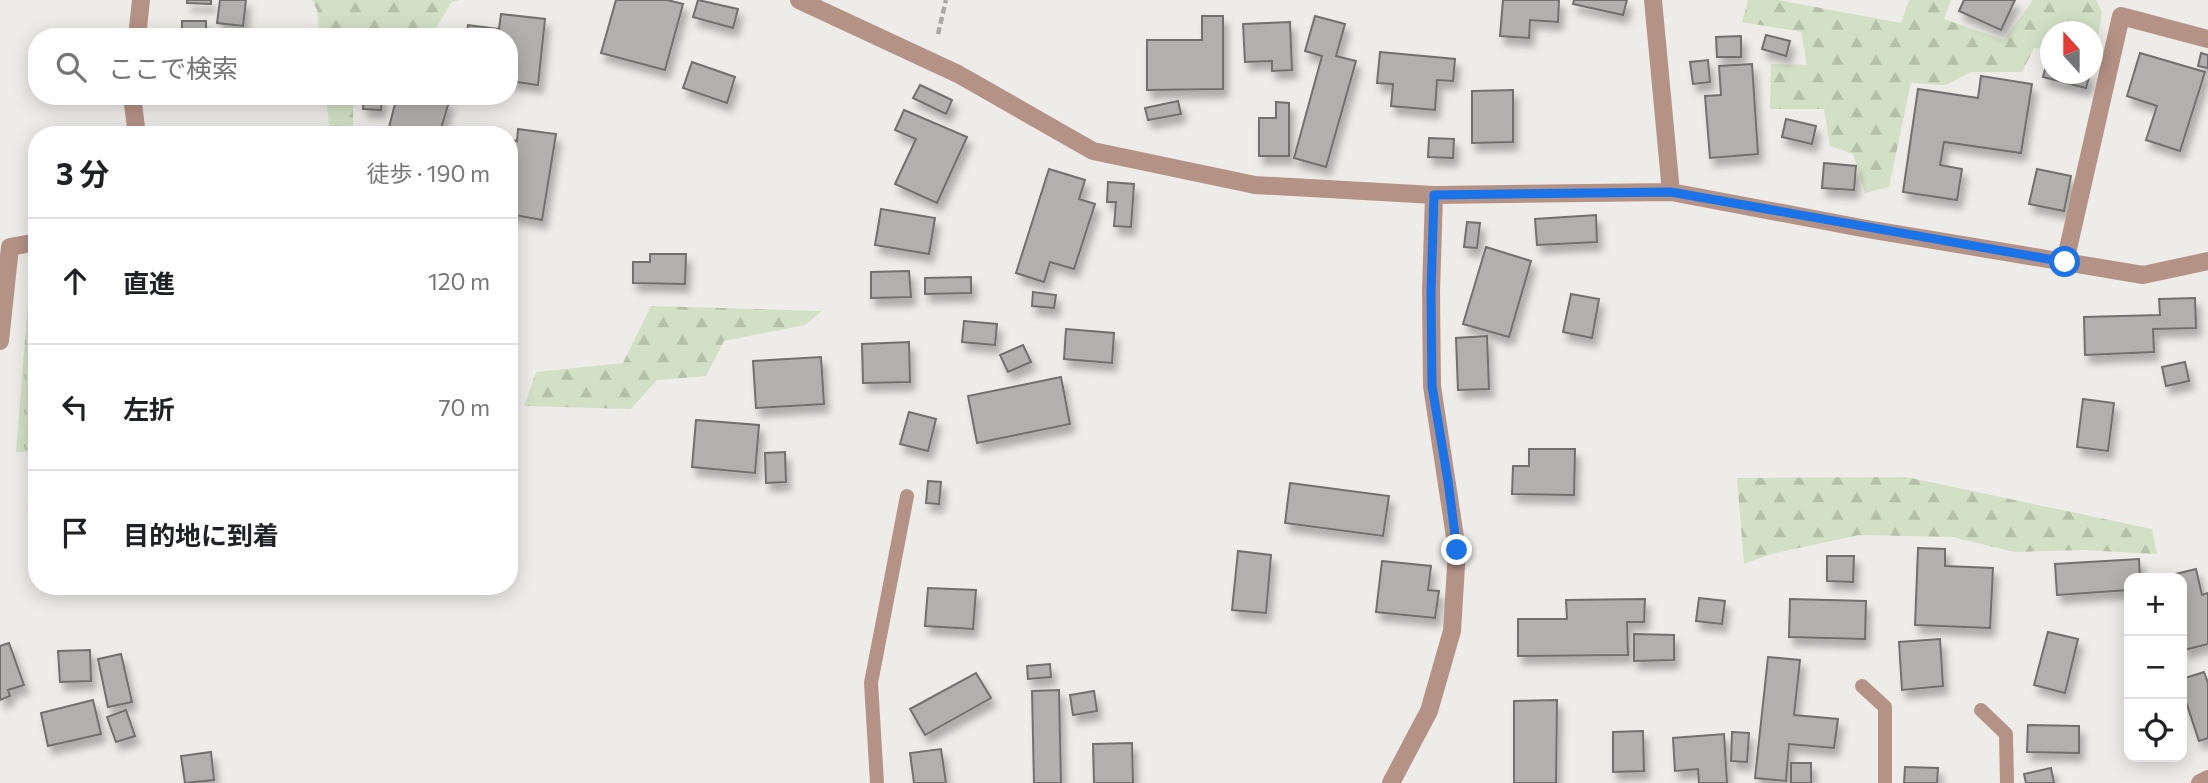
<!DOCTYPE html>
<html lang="ja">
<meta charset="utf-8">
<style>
:root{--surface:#fff;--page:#f6f6f6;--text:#202124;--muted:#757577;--line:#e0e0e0}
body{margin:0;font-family:Commissioner,"Noto Sans JP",sans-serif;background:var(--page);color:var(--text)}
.controls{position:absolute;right:21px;bottom:21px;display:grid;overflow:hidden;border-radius:14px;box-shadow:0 4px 18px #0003}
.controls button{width:63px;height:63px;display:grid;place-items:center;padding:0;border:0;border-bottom:2px solid var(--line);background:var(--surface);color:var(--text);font:35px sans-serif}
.compass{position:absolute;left:2040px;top:21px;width:63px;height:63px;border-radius:50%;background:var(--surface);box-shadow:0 4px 18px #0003;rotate:339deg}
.stop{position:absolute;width:21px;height:21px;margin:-16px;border:5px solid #1a73e8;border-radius:50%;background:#fff}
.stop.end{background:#1a73e8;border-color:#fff;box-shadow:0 2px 7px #0008}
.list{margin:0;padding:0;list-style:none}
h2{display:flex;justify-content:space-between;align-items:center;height:91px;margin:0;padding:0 28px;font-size:30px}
h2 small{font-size:23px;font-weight:400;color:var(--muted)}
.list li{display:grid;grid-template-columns:46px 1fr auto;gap:21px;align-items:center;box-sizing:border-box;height:126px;padding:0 28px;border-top:2px solid var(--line)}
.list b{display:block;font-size:26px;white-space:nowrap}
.list em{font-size:23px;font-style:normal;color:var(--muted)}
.icon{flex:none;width:38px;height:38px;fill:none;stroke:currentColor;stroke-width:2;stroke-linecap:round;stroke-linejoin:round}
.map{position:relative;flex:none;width:2208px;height:783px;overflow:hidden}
.search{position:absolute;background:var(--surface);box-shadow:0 4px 18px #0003;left:28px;top:28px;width:490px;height:77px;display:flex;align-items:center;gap:18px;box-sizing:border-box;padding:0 24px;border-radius:28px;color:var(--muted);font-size:26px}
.panel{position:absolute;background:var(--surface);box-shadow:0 4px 18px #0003;left:28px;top:126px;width:490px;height:469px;border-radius:28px}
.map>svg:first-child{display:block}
.grass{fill:url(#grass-tufts)}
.forest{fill:url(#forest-firs)}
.building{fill:#b2b0ae;stroke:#72706e;stroke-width:2;filter:url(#shadow)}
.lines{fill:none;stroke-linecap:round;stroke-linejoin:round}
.path{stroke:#aaa8a6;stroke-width:4.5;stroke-dasharray:7 3.5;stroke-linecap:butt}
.service{stroke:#b59286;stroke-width:14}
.minor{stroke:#b59286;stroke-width:18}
.route{stroke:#1a73e8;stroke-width:9}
</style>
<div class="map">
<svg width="2208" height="783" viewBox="0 0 2208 783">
<defs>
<pattern id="grass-tufts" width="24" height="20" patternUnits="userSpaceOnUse" patternTransform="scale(1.75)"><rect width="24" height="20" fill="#d2e1c5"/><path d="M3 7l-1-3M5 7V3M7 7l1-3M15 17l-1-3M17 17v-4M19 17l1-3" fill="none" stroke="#b4c0a8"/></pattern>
<pattern id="forest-firs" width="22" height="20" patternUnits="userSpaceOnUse" patternTransform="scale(1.75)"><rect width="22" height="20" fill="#d2e1c5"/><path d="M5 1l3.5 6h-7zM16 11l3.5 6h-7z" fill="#b4c0a8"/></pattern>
<filter id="shadow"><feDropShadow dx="4.5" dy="8" stdDeviation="3.5" flood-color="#0004"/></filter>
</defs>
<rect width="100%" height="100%" fill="#eeece9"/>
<path class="grass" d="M 37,282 L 37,452 L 16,452 L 29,291 Z"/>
<path class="forest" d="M 312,0 L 460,0 L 452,2 L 430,37 L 320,37 L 317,10 Z
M 1748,0 L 1778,0 L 1901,23 L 1909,0 L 1951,0 L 1944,19 L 2004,40 L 2033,0 L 2096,0 L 2102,12 L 2096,52 L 2093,52 L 2092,32 L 2050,32 L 2050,49 L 2034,48 L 2022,72 L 1971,72 L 1946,85 L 1911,83 L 1889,187 L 1865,193 L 1853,154 L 1830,146 L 1824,109 L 1770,109 L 1771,64 L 1807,65 L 1801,32 L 1742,22 Z
M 326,96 L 353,96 L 353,130 L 348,135 L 330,135 Z
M 651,306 L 822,311 L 805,325 L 724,341 L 706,376 L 657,380 L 631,409 L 524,406 L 536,372 L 623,363 Z
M 1906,477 L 2152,529 L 2157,554 L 2083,550 L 2014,552 L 1953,537 L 1859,535 L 1771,554 L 1744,564 L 1737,478 Z"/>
<path class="building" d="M 187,0 L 211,0 L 211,4 L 187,3 Z
M 220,0 L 246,0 L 243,26 L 217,23 Z
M 616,0 L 667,0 L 683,4 L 665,70 L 601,53 Z
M 698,0 L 738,9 L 733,28 L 693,17 Z
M 1503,0 L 1559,0 L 1558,22 L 1530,20 L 1529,38 L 1500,36 Z
M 1574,0 L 1627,0 L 1623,15 L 1573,4 Z
M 1964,0 L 2015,0 L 2001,30 L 1959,11 Z
M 501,14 L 545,19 L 538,85 L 509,81 L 509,37 L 466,37 L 468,25 L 499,29 Z
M 1202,16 L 1223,16 L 1223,89 L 1147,90 L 1147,40 L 1202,40 Z
M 1315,16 L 1345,24 L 1336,56 L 1356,61 L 1326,167 L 1294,158 L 1322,56 L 1305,51 Z
M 182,21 L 206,21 L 206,37 L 160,37 L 160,33 L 182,33 Z
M 1290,22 L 1292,70 L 1272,71 L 1272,61 L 1245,62 L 1243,24 Z
M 1766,35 L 1790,41 L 1786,56 L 1762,49 Z
M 1741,36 L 1741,57 L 1717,57 L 1716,37 Z
M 2050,51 L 2050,74 L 2090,74 L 2086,88 L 2043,77 Z
M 1380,52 L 1455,59 L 1453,81 L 1437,80 L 1435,110 L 1391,106 L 1393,84 L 1377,83 Z
M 2140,53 L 2205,72 L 2180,151 L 2146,140 L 2157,106 L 2127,96 Z
M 2201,53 L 2208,55 L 2208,68 L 2198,66 Z
M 1708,60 L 1710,82 L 1693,84 L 1690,62 Z
M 692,62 L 735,77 L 727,103 L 683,88 Z
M 1752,64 L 1758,154 L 1710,158 L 1705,96 L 1721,95 L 1719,66 Z
M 1981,76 L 2032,84 L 2021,153 L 1944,142 L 1940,165 L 1962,169 L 1957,200 L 1903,192 L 1918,89 L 1978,98 Z
M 920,85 L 952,100 L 946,114 L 913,98 Z
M 1513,90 L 1513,142 L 1472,143 L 1472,91 Z
M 364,96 L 382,96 L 381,110 L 363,109 Z
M 397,96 L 429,96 L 449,102 L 439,135 L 387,135 Z
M 1178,101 L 1181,114 L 1148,120 L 1145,108 Z
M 1276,102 L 1289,103 L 1289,156 L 1259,156 L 1259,118 L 1276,118 Z
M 904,110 L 967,137 L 937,203 L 895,184 L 916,139 L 895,130 Z
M 1786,119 L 1816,126 L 1812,144 L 1782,137 Z
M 518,129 L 556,134 L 542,220 L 509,214 L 509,140 L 517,141 Z
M 1429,138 L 1454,139 L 1453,158 L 1428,157 Z
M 1824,163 L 1856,166 L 1854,190 L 1822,188 Z
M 1049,169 L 1085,180 L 1079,199 L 1095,204 L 1074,269 L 1050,262 L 1044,282 L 1016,273 Z
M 2037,169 L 2071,176 L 2064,211 L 2029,204 Z
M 1108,182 L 1134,184 L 1131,227 L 1114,226 L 1116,202 L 1107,202 Z
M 881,209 L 935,218 L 929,254 L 875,245 Z
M 1596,215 L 1597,242 L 1537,245 L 1535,219 Z
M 1467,222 L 1480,223 L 1477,248 L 1464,247 Z
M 1486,247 L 1531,261 L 1509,337 L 1463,324 Z
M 650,254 L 686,254 L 685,284 L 633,283 L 633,262 L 650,262 Z
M 909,271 L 911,297 L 871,298 L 871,272 Z
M 971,277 L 971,293 L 925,294 L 925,278 Z
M 1033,292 L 1056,295 L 1054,308 L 1032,306 Z
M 1571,294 L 1599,299 L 1592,338 L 1563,332 Z
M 2195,298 L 2196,328 L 2153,329 L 2154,352 L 2085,355 L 2084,317 L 2160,315 L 2159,299 Z
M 964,321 L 997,324 L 995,345 L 962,342 Z
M 1066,329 L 1114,333 L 1112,363 L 1064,359 Z
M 1487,336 L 1489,389 L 1458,390 L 1456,338 Z
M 909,342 L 910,382 L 863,383 L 862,344 Z
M 1023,345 L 1031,362 L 1008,372 L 1000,355 Z
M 821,357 L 824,404 L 756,408 L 753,361 Z
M 2185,362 L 2189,381 L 2166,386 L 2162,367 Z
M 1061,377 L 1070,424 L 977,443 L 968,396 Z
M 2083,399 L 2114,403 L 2108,451 L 2077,447 Z
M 909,412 L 936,419 L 928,451 L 900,444 Z
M 696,420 L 759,425 L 755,473 L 692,467 Z
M 1529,449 L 1575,449 L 1574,495 L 1512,494 L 1513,466 L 1529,466 Z
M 785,452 L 786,482 L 766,483 L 765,453 Z
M 34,476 L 37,477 L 37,503 L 30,502 Z
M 928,481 L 941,482 L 939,504 L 926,503 Z
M 1290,483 L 1389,496 L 1383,536 L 1285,523 Z
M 1918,548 L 1945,549 L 1945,566 L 1993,568 L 1990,628 L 1915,625 Z
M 1238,551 L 1271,555 L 1266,613 L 1232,610 Z
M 1827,556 L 1854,556 L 1853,582 L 1827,581 Z
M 2139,559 L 2140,578 L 2129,578 L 2129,590 L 2057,595 L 2055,564 Z
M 1382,561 L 1431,566 L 1428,590 L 1439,591 L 1435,618 L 1376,612 Z
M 2196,569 L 2202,595 L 2208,593 L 2208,644 L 2184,650 L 2182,641 L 2182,578 L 2167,578 L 2167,576 Z
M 928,588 L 976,590 L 973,629 L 925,626 Z
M 1699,598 L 1725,601 L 1722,624 L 1696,621 Z
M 1645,599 L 1644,622 L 1627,622 L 1628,655 L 1518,656 L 1518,619 L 1567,619 L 1566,600 Z
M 1790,599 L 1866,601 L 1865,639 L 1789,637 Z
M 2048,632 L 2078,639 L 2065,693 L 2034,685 Z
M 1634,634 L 1674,635 L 1674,660 L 1634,661 Z
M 1940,639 L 1943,686 L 1902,690 L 1899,642 Z
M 9,643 L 24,685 L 8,690 L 10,696 L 0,700 L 0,646 Z
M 90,650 L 91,681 L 60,682 L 58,651 Z
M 121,654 L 132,702 L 108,707 L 98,659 Z
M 1768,657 L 1800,660 L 1794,715 L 1838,719 L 1834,748 L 1789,744 L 1786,781 L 1755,778 Z
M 1050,664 L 1051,677 L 1028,679 L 1027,666 Z
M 2204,672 L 2208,683 L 2208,738 L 2199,741 L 2182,690 L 2182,679 Z
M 976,673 L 991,698 L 925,735 L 910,709 Z
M 1059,690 L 1061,783 L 1034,783 L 1032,691 Z
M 1094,691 L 1097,711 L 1073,715 L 1070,695 Z
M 93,700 L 101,734 L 48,746 L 41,713 Z
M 1557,700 L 1556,783 L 1514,783 L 1514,701 Z
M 126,710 L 135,736 L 116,742 L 107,717 Z
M 2028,725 L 2079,726 L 2079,753 L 2027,752 Z
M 1643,731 L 1644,771 L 1613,772 L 1613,732 Z
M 1732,732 L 1749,733 L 1747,762 L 1731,761 Z
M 1724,734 L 1727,783 L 1699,783 L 1698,769 L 1675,771 L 1673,738 Z
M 1132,743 L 1133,783 L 1094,783 L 1093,744 Z
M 941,749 L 946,783 L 914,783 L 910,753 Z
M 211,752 L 214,780 L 185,783 L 181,756 Z
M 1791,763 L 1811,763 L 1811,783 L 1791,783 Z
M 1905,767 L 1938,768 L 1937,783 L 1904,783 Z
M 2051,768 L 2054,783 L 2026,783 L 2024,774 Z"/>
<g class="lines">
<path class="path" d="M 938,34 L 946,0"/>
<path class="service" d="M 1862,686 L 1885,707 L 1885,783
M 1981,710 L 2006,734 L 2007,783
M 877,783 L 871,683 L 907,496"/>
<path class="minor" d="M 799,0 L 958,74 L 1093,151 L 1255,185 L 1434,195 L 1671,192 L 1867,229 L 2143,275 L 2208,261
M 1653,0 L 1671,192
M 137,37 L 141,0
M 132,96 L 137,135
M 2065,262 L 2121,16 L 2208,39
M 0,341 L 10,247 L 37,242
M 1391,783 L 1429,711 L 1452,631 L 1457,550 L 1432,386 L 1431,292 L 1434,195
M 2200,783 L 2208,779"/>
</g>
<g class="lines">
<path class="route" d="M 1457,550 L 1448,481 L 1432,386 L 1431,292 L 1434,195 L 1671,192 L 2065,262"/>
</g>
</svg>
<div class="controls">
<button>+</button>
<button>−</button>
<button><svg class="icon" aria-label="locate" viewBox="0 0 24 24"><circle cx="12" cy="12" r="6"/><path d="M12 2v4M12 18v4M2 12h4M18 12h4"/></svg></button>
</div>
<svg class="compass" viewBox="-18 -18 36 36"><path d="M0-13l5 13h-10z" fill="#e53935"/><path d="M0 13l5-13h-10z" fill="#757577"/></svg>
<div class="stop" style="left:2065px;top:262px"></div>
<div class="stop end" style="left:1457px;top:550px"></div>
<div class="search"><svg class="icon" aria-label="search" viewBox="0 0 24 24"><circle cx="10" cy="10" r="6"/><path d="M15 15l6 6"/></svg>ここで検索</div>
<section class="panel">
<h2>3 分<small>徒歩 · 190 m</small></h2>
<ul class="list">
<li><svg class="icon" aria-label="ahead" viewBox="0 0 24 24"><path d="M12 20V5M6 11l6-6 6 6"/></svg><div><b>直進</b></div><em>120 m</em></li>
<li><svg class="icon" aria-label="left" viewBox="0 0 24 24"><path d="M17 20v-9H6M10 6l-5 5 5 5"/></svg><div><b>左折</b></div><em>70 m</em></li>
<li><svg class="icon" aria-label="arrive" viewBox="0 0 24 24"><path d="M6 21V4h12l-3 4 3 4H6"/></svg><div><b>目的地に到着</b></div></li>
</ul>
</section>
</div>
